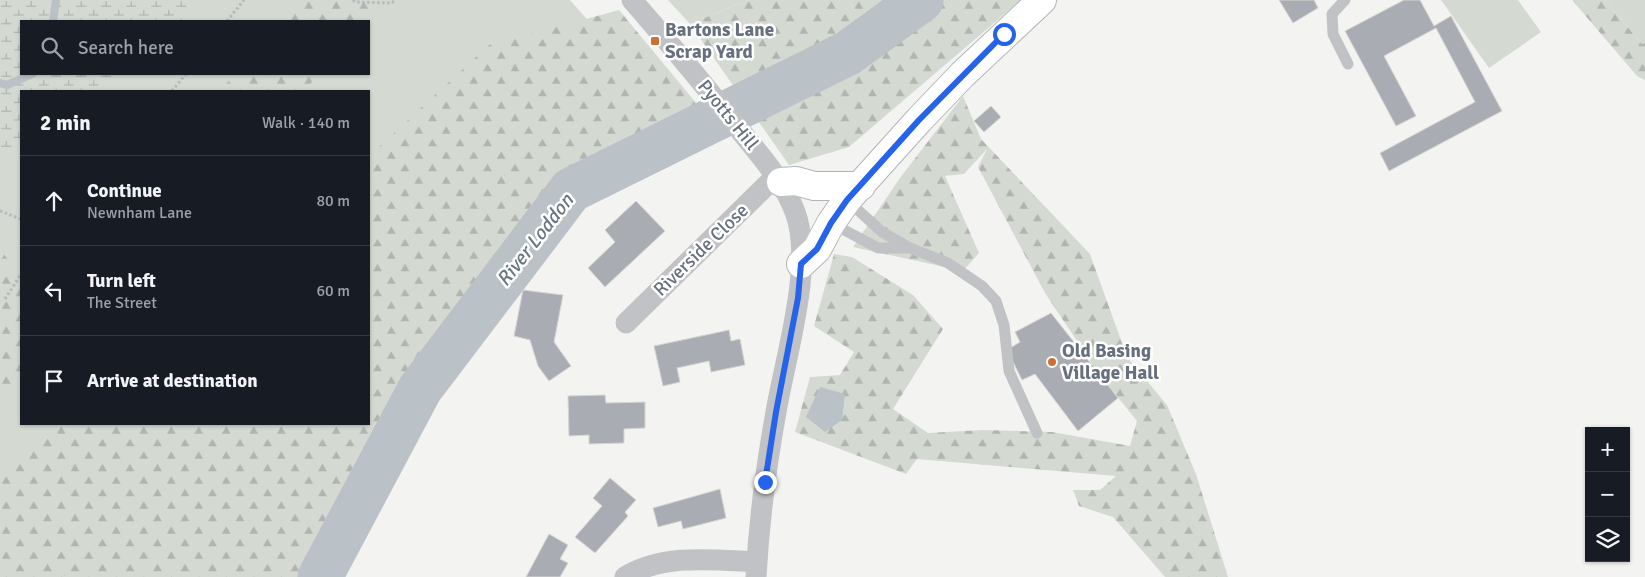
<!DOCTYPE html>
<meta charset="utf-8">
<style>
:root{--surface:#171b24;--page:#242831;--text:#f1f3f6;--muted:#9ea1a6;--line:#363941}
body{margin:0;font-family:Signika,sans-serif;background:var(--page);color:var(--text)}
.controls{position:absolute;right:15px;bottom:15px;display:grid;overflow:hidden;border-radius:0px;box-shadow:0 1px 4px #0004}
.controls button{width:45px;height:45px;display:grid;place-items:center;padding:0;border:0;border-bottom:1px solid var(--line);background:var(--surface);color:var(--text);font:25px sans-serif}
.stop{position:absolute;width:15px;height:15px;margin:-11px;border:4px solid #2563eb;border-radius:50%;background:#fff}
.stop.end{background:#2563eb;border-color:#fff;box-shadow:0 1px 5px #0008}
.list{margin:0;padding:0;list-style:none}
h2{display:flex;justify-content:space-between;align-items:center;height:65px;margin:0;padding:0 20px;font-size:21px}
h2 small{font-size:16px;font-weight:400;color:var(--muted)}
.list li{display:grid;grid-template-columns:32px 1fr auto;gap:15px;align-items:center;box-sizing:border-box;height:90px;padding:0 20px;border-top:1px solid var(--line)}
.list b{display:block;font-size:19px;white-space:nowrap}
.list p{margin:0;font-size:16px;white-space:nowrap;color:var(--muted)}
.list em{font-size:16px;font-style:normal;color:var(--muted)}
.icon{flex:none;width:28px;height:28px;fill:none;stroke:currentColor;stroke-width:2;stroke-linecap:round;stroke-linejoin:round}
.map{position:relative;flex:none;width:1645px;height:577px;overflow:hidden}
.search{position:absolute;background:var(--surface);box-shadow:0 1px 4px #0004;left:20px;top:20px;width:350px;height:55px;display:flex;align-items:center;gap:12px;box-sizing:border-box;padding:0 18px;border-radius:0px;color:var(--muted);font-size:19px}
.panel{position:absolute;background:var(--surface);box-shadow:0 1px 4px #0004;left:20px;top:90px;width:350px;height:335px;border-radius:0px}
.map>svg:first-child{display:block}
.green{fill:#d4dad2;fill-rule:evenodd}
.forest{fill:url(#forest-firs)}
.wetland{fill:url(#wetland-marsh)}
.water{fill:#bac1c7}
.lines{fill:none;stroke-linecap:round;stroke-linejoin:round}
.stream{stroke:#bac1c7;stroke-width:8}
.river{stroke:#bac1c7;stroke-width:45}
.building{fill:#a9adb3;stroke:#d5d5d3}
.secondary-casing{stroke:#b2b5ba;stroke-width:30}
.path{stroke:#b7b9bc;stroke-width:3;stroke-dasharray:2.5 2.5;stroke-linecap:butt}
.lane{stroke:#c0c2c5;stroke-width:11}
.street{stroke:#c0c2c5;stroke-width:21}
.secondary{stroke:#fff;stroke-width:28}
.route{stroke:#2563eb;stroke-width:6}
.poi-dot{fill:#cf6f35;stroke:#fff;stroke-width:2}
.labels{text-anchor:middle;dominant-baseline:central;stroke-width:5;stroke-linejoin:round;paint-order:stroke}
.poi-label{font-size:19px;font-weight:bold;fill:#66707e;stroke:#fff;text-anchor:start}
.street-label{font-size:19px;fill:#66707e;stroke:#fff}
.water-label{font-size:20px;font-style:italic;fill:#677782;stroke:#fff}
</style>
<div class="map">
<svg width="1645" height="577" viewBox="0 0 1645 577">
<defs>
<pattern id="forest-firs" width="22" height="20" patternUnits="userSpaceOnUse" patternTransform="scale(1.25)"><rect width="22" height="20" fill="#d4dad2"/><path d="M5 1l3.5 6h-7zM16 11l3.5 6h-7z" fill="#b0b5b0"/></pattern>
<pattern id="wetland-marsh" width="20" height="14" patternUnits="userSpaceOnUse" patternTransform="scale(1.25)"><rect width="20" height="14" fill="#d4dad2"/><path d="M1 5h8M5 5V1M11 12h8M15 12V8" fill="none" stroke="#b0b5b0"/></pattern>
</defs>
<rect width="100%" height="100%" fill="#f3f4f1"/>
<path class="green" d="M 0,0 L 570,0 L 666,109 L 560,157 L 369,410 L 369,91 L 21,91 L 21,424 L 361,424 L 0,577 ZM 21,21 L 369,21 L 369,74 L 21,74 Z
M 668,0 L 748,0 L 690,24 Z
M 1441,0 L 1518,0 L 1541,32 L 1489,68 Z
M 1605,0 L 1645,0 L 1645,43 L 1642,44 Z"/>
<path class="forest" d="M 292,0 L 375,0 L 359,21 L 275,21 Z
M 748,0 L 1021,0 L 849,147 L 789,165 L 690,24 Z
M 1572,0 L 1605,0 L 1642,44 L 1645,43 L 1645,80 L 1637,76 Z
M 619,10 L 702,110 L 562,184 L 408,386 L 301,577 L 0,577 L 0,478 L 56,424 L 369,424 L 369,156 L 489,45 Z
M 234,74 L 318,74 L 305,91 L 221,91 Z
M 963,96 L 981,139 L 1090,254 L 1127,357 L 1167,405 L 1196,474 L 1228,577 L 1165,577 L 1113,517 L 1079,506 L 1073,490 L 1100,490 L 1116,476 L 917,459 L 906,474 L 795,432 L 810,377 L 840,375 L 854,352 L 814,326 L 834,254 L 852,257 L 913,295 L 943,329 L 893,409 L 928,433 L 983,430 L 1052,432 L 1130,446 L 1137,421 L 1099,374 L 1045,293 L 978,167 L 987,149 L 964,174 L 945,176 L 979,253 L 963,271 L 853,247 L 900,178 Z
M 0,252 L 4,254 L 21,280 L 21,385 L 0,405 Z"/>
<path class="wetland" d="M 0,0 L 205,0 L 180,21 L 21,21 L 21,74 L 119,74 L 99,91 L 21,91 L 21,145 L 0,159 Z"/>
<path class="water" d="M 820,387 L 845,394 L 842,420 L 825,432 L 806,417 Z"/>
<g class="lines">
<path class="stream" d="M 53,21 L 56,0
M 0,83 L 7,85 L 32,74"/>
<path class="river" d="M 320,577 L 420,389 L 571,190 L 848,53 L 921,0"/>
</g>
<path class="building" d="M 1279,0 L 1314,0 L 1318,8 L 1293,23 Z
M 1404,0 L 1420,0 L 1434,26 L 1451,16 L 1502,111 L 1389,171 L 1380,153 L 1475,102 L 1436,28 L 1384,56 L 1416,116 L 1396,126 L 1345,31 Z
M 991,106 L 1001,117 L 984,132 L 974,121 Z
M 636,201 L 665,231 L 605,287 L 588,268 L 615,242 L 605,230 Z
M 523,290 L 563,295 L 554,342 L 571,366 L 549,381 L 538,366 L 530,340 L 514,336 Z
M 1051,313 L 1118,398 L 1078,431 L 1035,374 L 1022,380 L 1007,350 L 1020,342 L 1015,332 Z
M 729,330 L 731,341 L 740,339 L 745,365 L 711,372 L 709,361 L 677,368 L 680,382 L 663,386 L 654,346 Z
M 605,395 L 606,403 L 645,402 L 645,428 L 624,429 L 624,443 L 589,444 L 589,435 L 569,436 L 568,396 Z
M 610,478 L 636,500 L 625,512 L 628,516 L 595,553 L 575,537 L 602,506 L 593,498 Z
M 720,489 L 726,518 L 683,529 L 681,521 L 658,527 L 653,508 Z
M 549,534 L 568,545 L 560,559 L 568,563 L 560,577 L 526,577 Z"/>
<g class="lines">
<defs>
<path id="secondary" d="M 781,182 L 796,181 L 814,186 L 861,186
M 801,264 L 817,249 L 831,223 L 847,200 L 919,120 L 963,74 L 1042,0"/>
</defs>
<use href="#secondary" class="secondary-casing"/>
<path class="path" d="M 353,0 L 355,2 L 392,3 L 395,0
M 227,21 L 244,0
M 172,91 L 186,74
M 0,211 L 21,219
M 5,299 L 21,274"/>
<path class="lane" d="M 1345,0 L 1332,14 L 1333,34 L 1348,64
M 847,200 L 882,232 L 910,248 L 948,263 L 982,286 L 996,301 L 1004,325 L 1009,371 L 1037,433
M 831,223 L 878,248 L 909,248"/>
<path class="street" d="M 632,0 C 670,44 707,88 743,134 C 762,158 784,182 795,212 C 815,263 785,358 776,412 C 766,467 759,522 756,577
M 626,323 L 776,176
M 625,577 C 664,553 714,560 757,562"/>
<use href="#secondary" class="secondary"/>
</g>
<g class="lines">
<path class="route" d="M 765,482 L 776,412 L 798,298 L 801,264 L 817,249 L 831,223 L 847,200 L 919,120 L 1004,34"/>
</g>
<g class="poi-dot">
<rect x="650" y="36" width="10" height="10" rx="2.5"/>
<circle cx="1052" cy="362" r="5"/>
</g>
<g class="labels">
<g class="poi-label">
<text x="665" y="30">Bartons Lane<tspan x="665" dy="22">Scrap Yard</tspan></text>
<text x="1062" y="351">Old Basing<tspan x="1062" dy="22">Village Hall</tspan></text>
</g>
<g class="street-label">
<text transform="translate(728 115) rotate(51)">Pyotts Hill</text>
<text transform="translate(701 250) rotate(-44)">Riverside Close</text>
</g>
<g class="water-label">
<text transform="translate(535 240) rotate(-52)">River Loddon</text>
</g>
</g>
</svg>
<div class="controls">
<button>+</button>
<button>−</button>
<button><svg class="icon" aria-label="layers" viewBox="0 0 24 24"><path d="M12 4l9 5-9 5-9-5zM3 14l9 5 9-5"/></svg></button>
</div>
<div class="stop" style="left:1004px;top:34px"></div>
<div class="stop end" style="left:765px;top:482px"></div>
<div class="search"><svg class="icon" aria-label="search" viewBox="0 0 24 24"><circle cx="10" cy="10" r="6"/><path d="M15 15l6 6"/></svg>Search here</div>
<section class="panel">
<h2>2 min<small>Walk · 140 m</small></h2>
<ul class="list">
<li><svg class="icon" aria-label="ahead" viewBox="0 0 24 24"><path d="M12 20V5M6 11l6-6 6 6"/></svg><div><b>Continue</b><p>Newnham Lane</p></div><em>80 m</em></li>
<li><svg class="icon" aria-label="left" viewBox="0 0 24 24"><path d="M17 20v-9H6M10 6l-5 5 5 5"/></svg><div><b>Turn left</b><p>The Street</p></div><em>60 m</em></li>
<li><svg class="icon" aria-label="arrive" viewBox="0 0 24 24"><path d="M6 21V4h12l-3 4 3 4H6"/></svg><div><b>Arrive at destination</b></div></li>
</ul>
</section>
</div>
